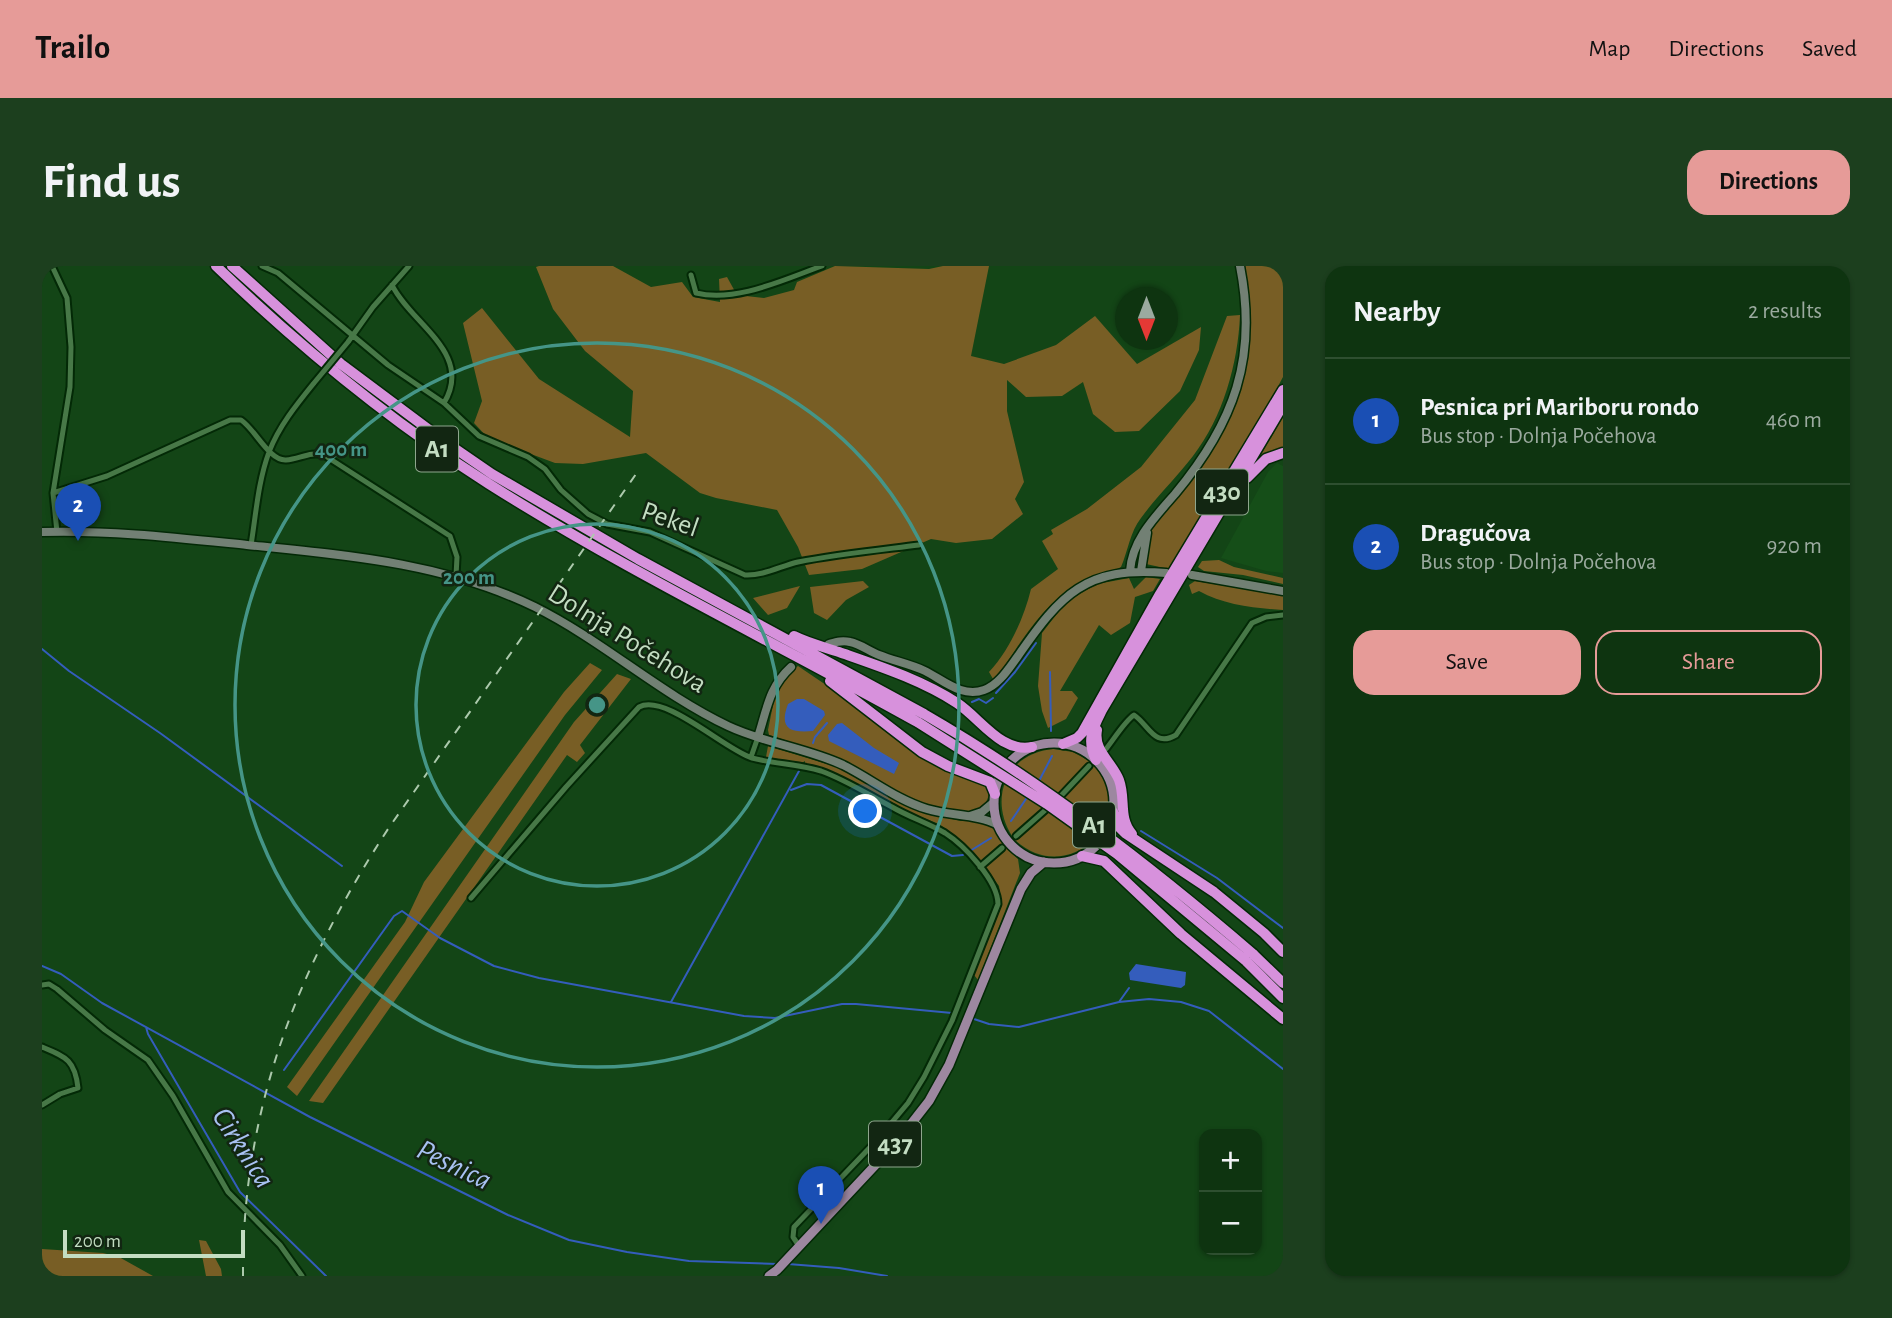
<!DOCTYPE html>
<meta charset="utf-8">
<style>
:root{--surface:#0e3410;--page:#1c3f1e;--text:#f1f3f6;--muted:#9baa9f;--line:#2e4f30;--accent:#e69b98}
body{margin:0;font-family:"Alegreya Sans",sans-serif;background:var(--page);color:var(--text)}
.controls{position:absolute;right:21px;bottom:21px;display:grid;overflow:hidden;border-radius:14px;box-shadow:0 2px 5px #0004}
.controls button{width:63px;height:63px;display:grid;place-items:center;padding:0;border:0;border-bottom:2px solid var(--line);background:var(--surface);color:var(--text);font:35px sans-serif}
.compass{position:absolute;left:1073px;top:21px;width:63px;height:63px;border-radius:50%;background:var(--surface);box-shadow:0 2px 5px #0004;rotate:180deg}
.scale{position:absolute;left:21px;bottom:18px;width:182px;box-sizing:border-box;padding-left:7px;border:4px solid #c3ddc2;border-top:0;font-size:19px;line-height:24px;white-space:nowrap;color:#c3ddc2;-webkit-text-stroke:5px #122612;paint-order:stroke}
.you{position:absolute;left:824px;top:546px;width:24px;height:24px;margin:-18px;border:5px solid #fff;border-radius:50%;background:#1a73e8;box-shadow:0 0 0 10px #1a73e833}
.badge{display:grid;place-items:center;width:46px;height:46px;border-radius:50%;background:var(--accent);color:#fff;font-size:23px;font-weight:700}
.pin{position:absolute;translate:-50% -58px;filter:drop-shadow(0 2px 4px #0008)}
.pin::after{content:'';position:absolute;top:37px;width:24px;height:21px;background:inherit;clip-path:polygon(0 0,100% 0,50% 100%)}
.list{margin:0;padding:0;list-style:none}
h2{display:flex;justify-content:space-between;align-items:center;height:91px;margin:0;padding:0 28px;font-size:30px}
h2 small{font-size:23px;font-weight:400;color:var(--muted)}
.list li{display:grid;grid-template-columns:46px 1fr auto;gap:21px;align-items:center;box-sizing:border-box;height:126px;padding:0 28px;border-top:2px solid var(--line)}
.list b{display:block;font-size:26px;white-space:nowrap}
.list p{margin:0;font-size:23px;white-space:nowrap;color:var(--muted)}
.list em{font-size:23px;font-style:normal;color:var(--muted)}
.actions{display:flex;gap:14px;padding:21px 28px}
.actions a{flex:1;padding:16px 0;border:2px solid var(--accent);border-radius:21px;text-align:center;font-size:24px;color:var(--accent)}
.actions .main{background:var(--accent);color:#111}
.map{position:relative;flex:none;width:1241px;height:1010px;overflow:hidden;border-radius:21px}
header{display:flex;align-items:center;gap:42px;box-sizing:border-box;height:98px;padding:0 35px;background:var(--accent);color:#111}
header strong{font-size:33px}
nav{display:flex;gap:38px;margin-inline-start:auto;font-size:24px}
.intro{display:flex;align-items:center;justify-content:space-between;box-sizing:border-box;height:168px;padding:0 42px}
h1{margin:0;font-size:49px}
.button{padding:18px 32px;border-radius:21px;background:var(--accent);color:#111;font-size:24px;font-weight:700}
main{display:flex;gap:42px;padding:0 42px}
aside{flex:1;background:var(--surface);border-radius:21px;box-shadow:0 2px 5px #0004}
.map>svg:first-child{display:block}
.built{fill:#154e18}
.green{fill:#785e25}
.water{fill:#345dbc}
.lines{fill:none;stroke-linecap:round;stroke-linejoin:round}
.stream{stroke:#345dbc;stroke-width:2}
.street-tunnel{stroke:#2d5c30;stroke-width:5;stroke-dasharray:5 2.5;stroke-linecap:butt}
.street-casing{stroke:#032906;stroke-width:9}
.secondary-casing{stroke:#032906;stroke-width:11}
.primary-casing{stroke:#032906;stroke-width:12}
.highway-casing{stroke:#032906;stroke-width:13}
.street{stroke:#477847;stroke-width:5}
.secondary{stroke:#728074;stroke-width:8}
.primary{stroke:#9d87a0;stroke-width:9}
.highway{stroke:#d791dc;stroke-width:10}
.rail{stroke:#acc9ac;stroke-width:2;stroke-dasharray:9 9;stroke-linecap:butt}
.street-bridge-casing{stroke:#032906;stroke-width:9;stroke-linecap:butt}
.highway-bridge-casing{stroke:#032906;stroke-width:13;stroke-linecap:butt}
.street-bridge{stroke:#477847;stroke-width:5}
.highway-bridge{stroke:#d791dc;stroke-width:10}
.ring{fill:none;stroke:#459587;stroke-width:3.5}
.labels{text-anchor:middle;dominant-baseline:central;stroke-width:5;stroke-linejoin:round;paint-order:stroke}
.shield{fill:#122612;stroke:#8ea68d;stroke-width:2}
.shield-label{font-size:26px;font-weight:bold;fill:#c3ddc2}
.street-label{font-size:28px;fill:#c3ddc2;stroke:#122612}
.water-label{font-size:30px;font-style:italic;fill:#a8c1f2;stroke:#122612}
.centre{fill:#459587;stroke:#122612;stroke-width:3.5}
.ring-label{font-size:21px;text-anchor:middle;font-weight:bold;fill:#459587;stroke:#122612;stroke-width:5;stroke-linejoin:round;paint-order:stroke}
</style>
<header>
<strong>Trailo</strong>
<nav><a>Map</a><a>Directions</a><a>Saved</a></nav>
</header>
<div class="intro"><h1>Find us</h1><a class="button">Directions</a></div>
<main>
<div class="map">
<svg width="1241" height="1010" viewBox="0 0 1241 1010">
<rect width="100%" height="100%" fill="#134516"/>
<path class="built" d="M 1235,197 L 1241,200 L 1241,307 L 1224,305 L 1179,292 L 1226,206 Z"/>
<path class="green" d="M 497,0 L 571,0 L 609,21 L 640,16 L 651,31 L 678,36 L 677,13 L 685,11 L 695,29 L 722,32 L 752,24 L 755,16 L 793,0 L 887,3 L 901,0 L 947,0 L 929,90 L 962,98 L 1014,79 L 1053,50 L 1095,98 L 1159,61 L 1157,84 L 1138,125 L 1097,165 L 1073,166 L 1051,148 L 1041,116 L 1020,130 L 984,131 L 965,114 L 965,145 L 982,216 L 973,233 L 981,248 L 950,273 L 914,277 L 889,273 L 820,303 L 767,309 L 756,281 L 735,244 L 674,232 L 658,227 L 604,187 L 541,198 L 513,197 L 446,172 L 432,157 L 440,135 L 421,57 L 440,42 L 497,113 L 588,171 L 591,125 L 543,85 L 511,43 L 494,1 Z
M 1202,0 L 1241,0 L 1241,111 L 1210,169 L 1137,290 L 1127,303 L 1104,298 C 1105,289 1105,276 1108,267 C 1118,245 1140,226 1154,207 C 1204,141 1217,81 1202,0 Z
M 1198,49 C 1196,98 1181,151 1151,190 C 1135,211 1115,230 1099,252 C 1088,266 1086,285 1079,301 C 1065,309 1048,310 1034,319 C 998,341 977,379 954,413 L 951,413 L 947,406 C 967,385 982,352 989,323 L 1016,303 L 1000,275 L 1011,268 L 1009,264 L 1045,243 L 1099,201 L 1153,134 L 1185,50 Z
M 1241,151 L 1241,184 L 1214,197 Z
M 1177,294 L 1192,301 L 1241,312 L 1241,318 L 1201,309 L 1162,305 L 1156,301 L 1160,295 Z
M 1104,311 L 1118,313 L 1111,325 L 1093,331 L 1088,357 L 1069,369 L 1057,359 L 1018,425 L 1030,425 L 1036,432 L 1024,453 L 1006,462 L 1000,445 L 996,420 L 1000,367 L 1024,336 L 1055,318 L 1087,312 L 1092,323 Z
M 821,315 L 827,321 L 804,334 L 785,354 L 772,347 L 768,321 Z
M 1153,315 L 1241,329 L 1241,344 C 1212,342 1182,339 1157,325 L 1150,328 L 1147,319 Z
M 758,320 L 745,342 L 726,349 L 711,332 Z
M 548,397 L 560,404 L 523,449 L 255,830 L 245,821 L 363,656 L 382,616 L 522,426 Z
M 756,400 L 821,444 L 943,519 L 947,529 L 943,539 C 909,567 823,505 789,490 C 769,482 748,476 727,469 L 726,464 C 732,438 732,416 756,400 Z
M 575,408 L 589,413 L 538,479 L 543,487 L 535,496 L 525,489 L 281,837 L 267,835 L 532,456 Z
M 726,480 L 798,502 L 861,537 L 888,548 L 919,555 L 939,555 L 950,560 L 961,578 L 942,594 L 937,595 L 907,565 L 897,558 L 854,541 L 806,513 L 763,498 L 763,495 L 760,497 L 724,491 Z
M 1011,483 L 1031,486 L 1049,496 L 1031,516 L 970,570 C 946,532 965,487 1011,483 Z
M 1052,500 C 1099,552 1027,623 973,574 Z
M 964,582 L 976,593 L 978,607 L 936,714 L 932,709 L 959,634 L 957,620 L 943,601 Z
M 157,974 L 164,975 L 179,1003 L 180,1010 L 164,1010 Z
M 0,983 L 61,987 L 77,991 L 111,1010 L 0,1010 Z"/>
<path class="water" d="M 755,433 L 762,433 L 782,445 L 783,449 L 771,465 C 747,467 737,462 746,438 Z
M 800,457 L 832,482 L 857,497 L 852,508 L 787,475 L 786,469 L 795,458 Z
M 1094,698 L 1144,706 L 1143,719 L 1139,722 L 1088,714 L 1087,707 Z"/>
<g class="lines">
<path class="stream" d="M 0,383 L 27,405 L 118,467 L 300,600
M 1008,406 L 1009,465
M 954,427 L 973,406 L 994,377
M 930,436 L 937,433 L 944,437 L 951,432
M 771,477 L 773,471 L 785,457
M 997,515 L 1010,490
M 749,524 L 765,518 L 779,519 L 910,590 L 921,589
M 969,555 L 986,530
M 1099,565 L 1175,612 L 1241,662
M 928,585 L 949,572
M 0,700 L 19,708 L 60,737 L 268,851 L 466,949 L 527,974 L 585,986 L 647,995 L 736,998
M 629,736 L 757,505
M 1077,736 L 1087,722
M 929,752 L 947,758 L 977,761 L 1077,736 L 1107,733 L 1139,736 L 1167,745 L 1241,803
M 104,761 L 106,768 L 198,926 L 284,1010
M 242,804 L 352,650 L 360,645 L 398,672 L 452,700 L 497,712 L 702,750 L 733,752 L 800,738 L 814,738 L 910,747
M 746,998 L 797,1002 L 845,1010"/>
<path class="street-tunnel" d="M 960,582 L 974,570"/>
<defs>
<path id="street" d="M 10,0 L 25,32 L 29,81 L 28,121 L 11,227 L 15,266
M 220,0 L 236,7 L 346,99 L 402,137 L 437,170 L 486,191 L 503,203 L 519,224 L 546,248 L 565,258 L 608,266 L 703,309 C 721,310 739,300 756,296 C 796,288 837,284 877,279
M 649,9 L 654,27 C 694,37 743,13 780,0
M 350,19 C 369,58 432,87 402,137
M 306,76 L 331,41 L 367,0
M 11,227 L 65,210 L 188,154 L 199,154 C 213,163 227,195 244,194 C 258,193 268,185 282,189 L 408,270 L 415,291 L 414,310
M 209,279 C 214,248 216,216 227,186 C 237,160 255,138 272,117
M 1064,483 C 1072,473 1083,455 1092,449 C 1107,459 1112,482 1134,469 L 1210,357 L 1224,351 L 1241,349
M 709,491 L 716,471
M 1015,534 L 1047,500
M 974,570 L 1008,540
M 938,601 L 960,582
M 429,632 L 524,521 L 597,441 C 623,427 682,483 710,492 C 733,498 756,498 779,505 C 804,514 827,529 850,541 C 867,551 886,557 903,567 C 922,579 956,615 956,638 L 910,755 L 882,811 L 866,837 L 835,874 L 752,961 L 751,971 L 757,980
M 0,719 L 7,718 L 15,723 L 63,764 L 106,794 L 131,830 L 186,926 L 238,979 L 260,1010
M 0,781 C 24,791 33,794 36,822 L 18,828 L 0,839"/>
<path id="secondary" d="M 0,266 C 69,264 137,272 205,279 C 304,289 403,297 493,341 C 561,375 617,427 686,460 C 722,477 764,482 801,499 C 829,513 855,534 885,543 C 908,550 936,548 956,559
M 1088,305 C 1090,274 1113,251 1133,228 C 1192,157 1216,92 1198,0
M 1099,305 L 1105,267
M 1150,309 L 1241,325
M 787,378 C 794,376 800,374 808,376 C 818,378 827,385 837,389 C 852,395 868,398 883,405 C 901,414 920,432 942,424 C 957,419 967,402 976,390 C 1019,328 1044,300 1124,307
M 716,471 C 725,443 727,421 749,401
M 928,550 L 940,546 L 952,536"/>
<path id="primary" d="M952 537a60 60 0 1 1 120 0a60 60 0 1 1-120 0Z
M 727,1010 L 735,1004 L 855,876 L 887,835 L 907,799 L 979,623 L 989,607 L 1002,596"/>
<path id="highway" d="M 174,0 C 258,81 348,155 447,218 C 586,306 734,377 877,457
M 190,0 L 299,98 L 402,175 L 450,208 L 596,293 L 882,448
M 1205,212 L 1224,193 L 1241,187
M 752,370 C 766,377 782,381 797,386 C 837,400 880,414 915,437 C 939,453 959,487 990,481
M 788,415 L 880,486 L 906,500 L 948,516 L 953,528
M 1055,464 C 1051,485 1070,496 1077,514 C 1084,533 1076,552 1090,568
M 1021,478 L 1035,472 L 1040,467 L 1118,328 L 1241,124
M 1054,494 C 1044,474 1051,462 1060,444 L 1241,139
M 1071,546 L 1075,559 L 1083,567 L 1172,626 L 1222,667 L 1241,686
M 1040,590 L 1062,595 L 1139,668 L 1241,753
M 1211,688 L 1241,717
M 1204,695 L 1241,732"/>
</defs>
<use href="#street" class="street-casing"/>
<use href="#secondary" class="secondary-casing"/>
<use href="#primary" class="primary-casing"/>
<use href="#highway" class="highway-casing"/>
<use href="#street" class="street"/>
<use href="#secondary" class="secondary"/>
<use href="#primary" class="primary"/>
<use href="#highway" class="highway"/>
<path class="rail" d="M 201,1010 C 200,842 256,701 346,563 L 594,208"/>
<defs>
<path id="street-bridge" d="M 272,117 L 306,76"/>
<path id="highway-bridge" d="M 882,448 C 1000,516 1107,599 1211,688
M 877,457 L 1005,538 L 1075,588 L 1204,695"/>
</defs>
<use href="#street-bridge" class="street-bridge-casing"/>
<use href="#highway-bridge" class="highway-bridge-casing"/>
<use href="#street-bridge" class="street-bridge"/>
<use href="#highway-bridge" class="highway-bridge"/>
</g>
<g class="ring">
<circle cx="555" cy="439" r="181"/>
<circle cx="555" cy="439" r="362"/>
</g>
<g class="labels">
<g class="shield">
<rect x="374" y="160.5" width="42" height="45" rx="5"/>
<rect x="1154" y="203.5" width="52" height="45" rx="5"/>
<rect x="1031" y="536.5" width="42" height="45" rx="5"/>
<rect x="827" y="855.5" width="52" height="45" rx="5"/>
</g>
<g class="shield-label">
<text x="395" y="183">A1</text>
<text x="1180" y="226">430</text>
<text x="1052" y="559">A1</text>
<text x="853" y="878">437</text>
</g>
<g class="street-label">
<text transform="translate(628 254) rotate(19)">Pekel</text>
<text transform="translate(585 373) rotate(32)">Dolnja Počehova</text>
</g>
<g class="water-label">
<text transform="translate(201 882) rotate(57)">Cirknica</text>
<text transform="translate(412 899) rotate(26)">Pesnica</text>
</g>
</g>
<circle cx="555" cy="439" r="10" class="centre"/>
<g class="ring-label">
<text x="299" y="190">400 m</text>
<text x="427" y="318">200 m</text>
</g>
</svg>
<div class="controls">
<button>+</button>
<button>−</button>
</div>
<svg class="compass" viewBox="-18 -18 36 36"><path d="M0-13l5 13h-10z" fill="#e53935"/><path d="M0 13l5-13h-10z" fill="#9baa9f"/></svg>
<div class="scale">200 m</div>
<div class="you"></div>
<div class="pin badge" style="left:779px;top:958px;background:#1a4fb4">1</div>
<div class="pin badge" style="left:36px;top:275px;background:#1a4fb4">2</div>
</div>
<aside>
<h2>Nearby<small>2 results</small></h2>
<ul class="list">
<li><span class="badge" style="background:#1a4fb4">1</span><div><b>Pesnica pri Mariboru rondo</b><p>Bus stop · Dolnja Počehova</p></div><em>460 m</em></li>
<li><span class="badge" style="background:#1a4fb4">2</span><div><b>Dragučova</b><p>Bus stop · Dolnja Počehova</p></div><em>920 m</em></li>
</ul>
<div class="actions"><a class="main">Save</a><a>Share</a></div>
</aside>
</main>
